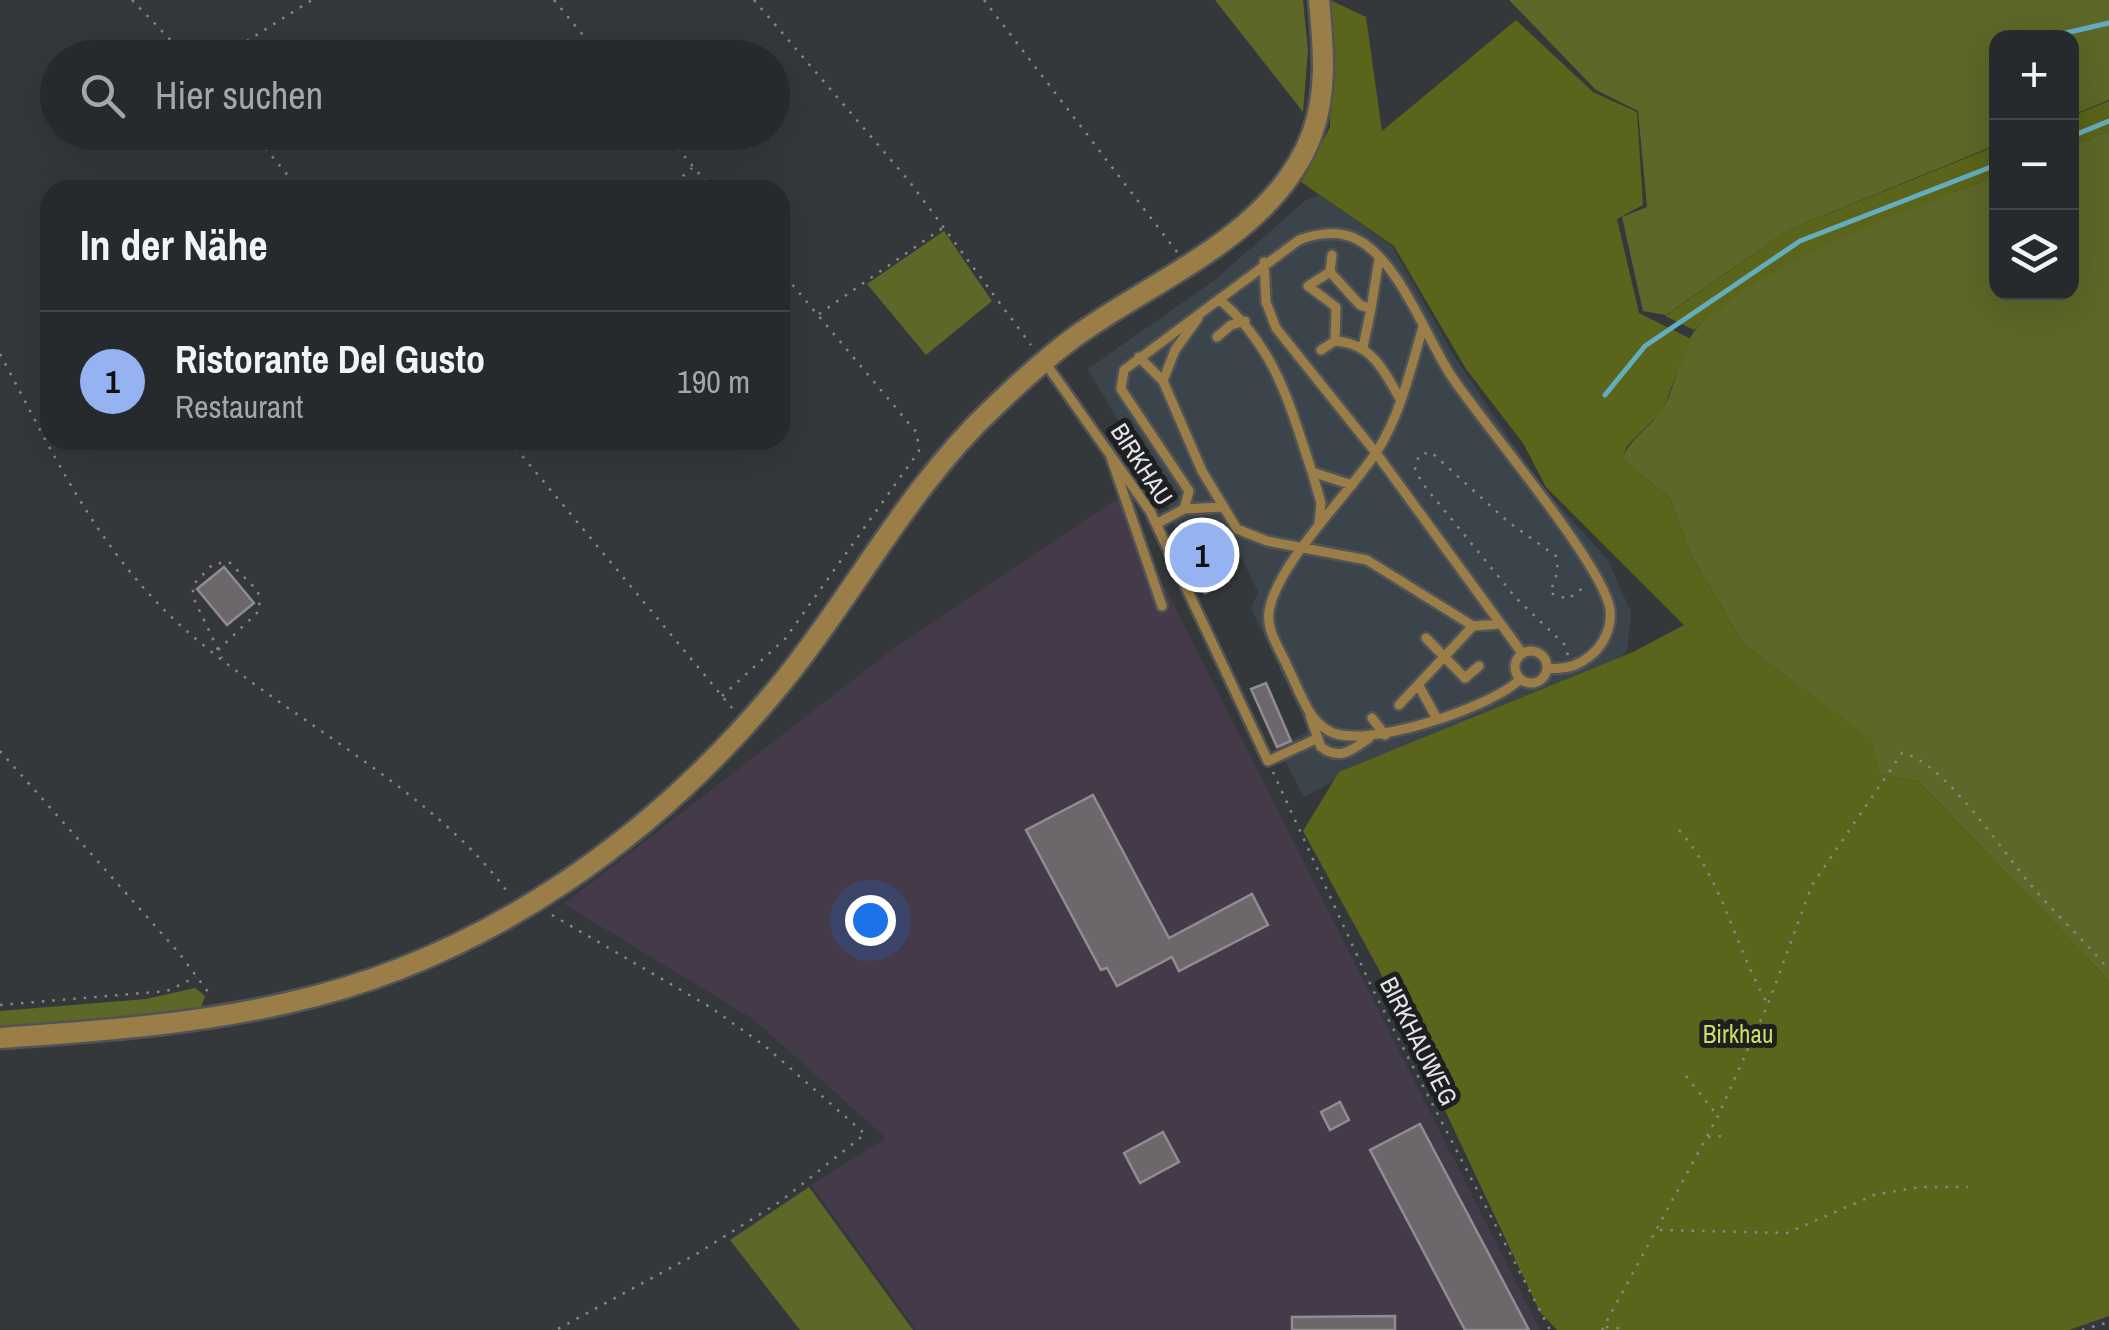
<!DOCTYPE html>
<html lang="de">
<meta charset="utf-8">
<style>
:root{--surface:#272a2c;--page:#333638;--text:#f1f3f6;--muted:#a4a7a9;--line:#434648;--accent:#95b2f1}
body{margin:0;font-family:"Archivo Narrow",sans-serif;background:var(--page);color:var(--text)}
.controls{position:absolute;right:30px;top:30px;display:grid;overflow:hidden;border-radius:20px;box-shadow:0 10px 40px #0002}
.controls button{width:90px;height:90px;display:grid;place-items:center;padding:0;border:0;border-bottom:2px solid var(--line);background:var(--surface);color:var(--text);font:50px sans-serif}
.you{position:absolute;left:870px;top:920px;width:35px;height:35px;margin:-25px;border:8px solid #fff;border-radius:50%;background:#1a73e8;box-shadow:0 0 0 15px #1a73e833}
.badge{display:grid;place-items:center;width:65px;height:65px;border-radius:50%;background:var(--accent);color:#111;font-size:32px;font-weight:700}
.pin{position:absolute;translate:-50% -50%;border:5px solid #fff;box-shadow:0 2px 10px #0006}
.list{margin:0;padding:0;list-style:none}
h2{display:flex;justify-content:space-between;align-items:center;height:130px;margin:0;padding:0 40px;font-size:42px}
h2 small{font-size:32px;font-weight:400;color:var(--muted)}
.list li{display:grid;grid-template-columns:65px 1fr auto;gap:30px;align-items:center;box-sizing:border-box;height:140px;padding:0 40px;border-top:2px solid var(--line)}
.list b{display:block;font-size:38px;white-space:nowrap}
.list p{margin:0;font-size:32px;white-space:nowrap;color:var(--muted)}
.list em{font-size:32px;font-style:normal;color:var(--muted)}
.icon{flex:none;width:55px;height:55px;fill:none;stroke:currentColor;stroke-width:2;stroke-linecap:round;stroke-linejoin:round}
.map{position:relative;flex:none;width:2109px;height:1330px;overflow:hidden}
.search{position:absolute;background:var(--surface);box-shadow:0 10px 40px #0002;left:40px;top:40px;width:750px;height:110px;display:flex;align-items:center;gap:25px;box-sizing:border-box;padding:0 35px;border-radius:55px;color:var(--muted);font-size:38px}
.panel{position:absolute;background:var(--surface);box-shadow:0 10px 40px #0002;left:40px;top:180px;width:750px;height:270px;border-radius:30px}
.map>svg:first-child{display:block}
.built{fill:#3b444b}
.industrial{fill:#453a4a}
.green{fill:#5d6728}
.forest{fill:#5a641a}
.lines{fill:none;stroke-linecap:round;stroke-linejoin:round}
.stream{stroke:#64adbe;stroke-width:5}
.building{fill:#6b676a;stroke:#908c90;stroke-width:2.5}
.service-casing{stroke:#505457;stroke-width:14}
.tertiary-casing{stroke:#505457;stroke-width:25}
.path{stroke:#86898c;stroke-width:2.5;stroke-dasharray:2.5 8;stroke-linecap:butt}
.service{stroke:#9b7e47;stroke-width:9}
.tertiary{stroke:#9b7e47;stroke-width:20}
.labels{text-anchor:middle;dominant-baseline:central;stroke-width:10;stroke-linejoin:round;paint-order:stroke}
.street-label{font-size:25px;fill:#e2e4e7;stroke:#1d1f20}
.park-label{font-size:25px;fill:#ccdf62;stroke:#1d1f20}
</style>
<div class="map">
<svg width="2109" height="1330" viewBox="0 0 2109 1330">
<rect width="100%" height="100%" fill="#34383b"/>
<path class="built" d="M 1320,195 L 1392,246 L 1453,354 L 1540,484 L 1608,560 L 1631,612 L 1627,651 L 1593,682 L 1345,775 L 1304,797 L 1278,747 L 1309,730 L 1251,608 L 1258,592 L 1238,550 L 1216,531 L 1209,517 L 1177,532 L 1166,502 L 1088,369 L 1216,279 L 1307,199 Z"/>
<path class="industrial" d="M 1117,499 L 1173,603 L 1540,1330 L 916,1330 L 811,1185 L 886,1138 L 753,1019 L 564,904 L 889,652 Z"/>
<path class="green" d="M 1215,0 L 1303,0 L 1308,50 L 1303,112 Z
M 1509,0 L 2109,0 L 2109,100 L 2072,115 L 2072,38 L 1996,38 L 1996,145 L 1788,230 L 1666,315 L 1643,311 L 1622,217 L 1647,207 L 1638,111 L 1596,90 Z
M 2109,131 L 2109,981 L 1918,781 L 1880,775 L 1870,739 L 1743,644 L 1690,553 L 1670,498 L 1622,459 C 1630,439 1648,429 1660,412 C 1678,388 1678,350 1697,328 C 1758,256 1909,211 1996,176 L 1996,292 L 2072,292 L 2072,146 Z
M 944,231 L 992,301 L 926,355 L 867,284 Z
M 195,988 L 205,996 L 200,1011 L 0,1030 L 0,1011 L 146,999 Z
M 809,1187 L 913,1330 L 800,1330 L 730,1240 Z"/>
<path class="forest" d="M 1330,0 L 1366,17 L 1382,131 L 1516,20 L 1593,92 L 1637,112 L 1643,205 L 1617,219 L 1639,313 L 1691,339 L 1662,411 L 1627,446 L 1622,459 L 1670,498 L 1690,553 L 1743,644 L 1871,739 L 1881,775 L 1918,781 L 2109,981 L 2109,1316 L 2069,1330 L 1557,1330 L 1540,1312 L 1378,968 L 1303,831 L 1339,772 L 1633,652 L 1684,625 L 1546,487 L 1523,443 L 1466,369 L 1394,246 L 1301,182 L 1330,127 Z
M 2109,101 L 2109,131 L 2072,146 L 2072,116 Z
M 1996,146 L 1996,176 C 1890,218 1780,252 1694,330 L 1665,316 L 1788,230 Z"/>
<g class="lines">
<path class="stream" d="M 2044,38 L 2109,23
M 2072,136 L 2109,121
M 1605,395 L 1645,346 L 1800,241 L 1996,165"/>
</g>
<path class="building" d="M 1201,527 L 1228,581 L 1205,593 L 1179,538 Z
M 224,567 L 254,603 L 227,625 L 197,589 Z
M 1266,683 L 1291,741 L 1277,747 L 1251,689 Z
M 1093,795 L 1169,938 L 1252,894 L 1268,925 L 1179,971 L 1172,957 L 1117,986 L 1107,968 L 1101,970 L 1026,830 Z
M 1340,1102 L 1349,1120 L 1330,1130 L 1321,1112 Z
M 1420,1124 L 1529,1330 L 1465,1330 L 1370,1150 Z
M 1163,1132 L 1179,1162 L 1140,1183 L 1124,1153 Z
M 1395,1316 L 1395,1330 L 1292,1330 L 1292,1317 Z"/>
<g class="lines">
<defs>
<path id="service" d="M 1379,259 L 1371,309 L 1360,305 L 1330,272 L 1308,286 L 1336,307 L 1335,341 C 1371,343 1384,370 1400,399
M 1264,262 L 1266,302 L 1276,328 L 1376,453 L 1522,653
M 1330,272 L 1332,255
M 1219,299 C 1276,348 1289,403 1312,472 L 1352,485
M 1423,327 C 1411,367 1401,413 1379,448 C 1352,492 1276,563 1269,612 C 1266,631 1281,651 1288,668 C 1299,689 1307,719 1329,731 C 1363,751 1495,706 1520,679
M 1217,337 L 1231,325 L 1245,321
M 1363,347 L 1371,309
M 1321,350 L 1335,341
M 1139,357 L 1163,381 L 1202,471 L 1237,529 L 1267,541 L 1367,560 L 1473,626 L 1501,624
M 1044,361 L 1150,511 L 1268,761 L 1316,739
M 1163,381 L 1175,350 L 1198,318
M 1111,457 L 1162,606
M 1312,472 L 1321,503 L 1319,523
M 1184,509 L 1189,491 L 1121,389 L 1124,370 L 1299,240 C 1317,233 1340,230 1358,240 C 1400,262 1426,338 1452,377 C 1484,425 1602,563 1610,609 C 1612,627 1604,645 1590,656 C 1578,666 1563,670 1548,668
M 1156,524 L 1184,509 L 1221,507
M 1426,638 L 1465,678 L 1479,666
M1515 667a16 16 0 1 1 32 0a16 16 0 1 1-32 0Z
M 1419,686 L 1436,717
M 1399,705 L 1473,626
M 1310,716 L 1321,747 C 1340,761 1352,750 1369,738
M 1372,718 L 1385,735"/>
<path id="tertiary" d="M 0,1038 C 96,1031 192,1025 287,1003 C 486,959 658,836 785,679 C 856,591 910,485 994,407 C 1020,382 1047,357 1076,336 C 1156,278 1275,234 1312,134 C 1328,91 1323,45 1319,0"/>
</defs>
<use href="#service" class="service-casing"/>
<use href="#tertiary" class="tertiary-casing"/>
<path class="path" d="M 132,0 L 188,58
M 554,0 L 602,58
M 754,0 L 909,181 L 1031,345
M 984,0 L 1177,252
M 220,58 L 312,0
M 252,132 L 300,190
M 664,132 L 713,190
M 667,190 L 692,168
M 819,314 L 944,227
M 0,354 C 53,453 96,548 180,625 C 279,715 431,786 509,894
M 509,440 L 732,708
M 1175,536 L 1204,522
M 218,650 L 260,610 L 258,591 L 229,562 L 213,564 L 193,585 L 193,597 L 222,658
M 1568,655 L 1564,644 L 1516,598 L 1422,483 L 1415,469 L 1419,455 L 1431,452 L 1507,521 L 1556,556 L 1558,571 L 1550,593 L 1568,599 L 1587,585
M 722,696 L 785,639 L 919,451 L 917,433 L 780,270
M 0,751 L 179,953 L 211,996
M 1273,772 L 1372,988 L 1550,1330
M 1679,830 C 1723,880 1734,945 1767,1003
M 552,915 L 710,1007 L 765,1046 L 865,1134 L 781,1201 L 698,1253 L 556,1330
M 0,1005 L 167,991 L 196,977
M 1686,1076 L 1717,1115
M 1708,1137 L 1724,1136
M 1660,1230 L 1787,1233 L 1874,1195 L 1919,1187 L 1968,1187
M 1606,1327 L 1626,1329
M 1602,1330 L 1718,1116 L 1768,1004 L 1812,885 L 1902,753 C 1943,760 2003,852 2030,884 C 2055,914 2084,940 2109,970
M 2082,1330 L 2109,1322"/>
<use href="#service" class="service"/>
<use href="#tertiary" class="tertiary"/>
</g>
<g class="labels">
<g class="street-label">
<text transform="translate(1142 464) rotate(57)">BIRKHAU</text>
<text transform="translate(1419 1041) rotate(63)">BIRKHAUWEG</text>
</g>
<g class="park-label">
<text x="1738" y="1034">Birkhau</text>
</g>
</g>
</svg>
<div class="controls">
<button>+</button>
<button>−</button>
<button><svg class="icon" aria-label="layers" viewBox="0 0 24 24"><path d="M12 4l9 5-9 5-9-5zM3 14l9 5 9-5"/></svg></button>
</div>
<div class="you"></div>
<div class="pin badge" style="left:1202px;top:555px">1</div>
<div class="search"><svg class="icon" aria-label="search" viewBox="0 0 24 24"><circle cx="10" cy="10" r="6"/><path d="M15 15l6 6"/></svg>Hier suchen</div>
<section class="panel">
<h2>In der Nähe<small></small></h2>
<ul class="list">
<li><span class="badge">1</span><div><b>Ristorante Del Gusto</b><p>Restaurant</p></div><em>190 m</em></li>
</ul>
</section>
</div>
